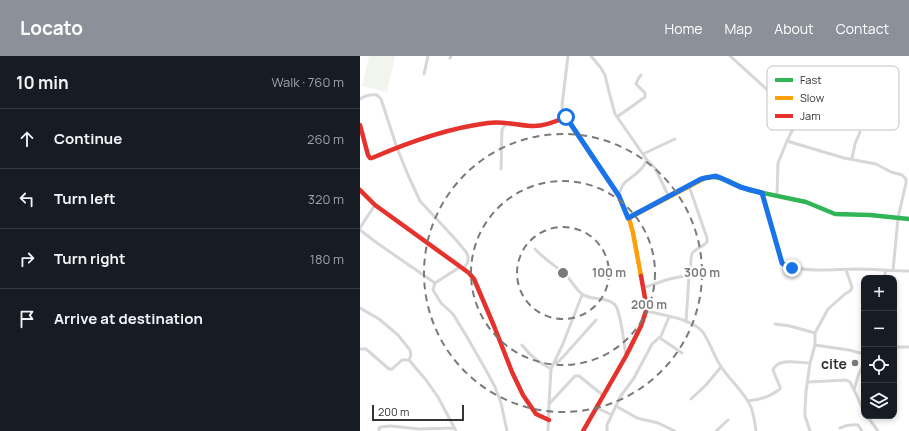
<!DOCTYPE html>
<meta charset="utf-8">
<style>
:root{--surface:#171b24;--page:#242831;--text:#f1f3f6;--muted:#9ea1a6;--line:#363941;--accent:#8c9099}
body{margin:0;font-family:Manrope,sans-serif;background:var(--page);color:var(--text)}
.controls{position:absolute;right:12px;bottom:12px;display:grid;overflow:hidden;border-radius:8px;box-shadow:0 2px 6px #0003}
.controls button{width:36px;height:36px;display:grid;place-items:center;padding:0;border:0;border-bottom:1px solid var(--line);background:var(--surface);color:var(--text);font:20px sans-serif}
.scale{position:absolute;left:12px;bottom:10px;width:92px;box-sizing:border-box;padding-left:4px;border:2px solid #333;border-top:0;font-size:11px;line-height:14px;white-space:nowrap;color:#333;-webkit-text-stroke:3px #fff;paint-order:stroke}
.stop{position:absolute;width:12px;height:12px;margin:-9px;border:3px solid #1a73e8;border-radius:50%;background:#fff}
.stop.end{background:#1a73e8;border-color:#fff;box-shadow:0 1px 4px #0008}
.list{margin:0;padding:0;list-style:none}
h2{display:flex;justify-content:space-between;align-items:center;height:52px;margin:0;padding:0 16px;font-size:17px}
h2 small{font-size:13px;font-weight:400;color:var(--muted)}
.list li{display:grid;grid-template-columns:26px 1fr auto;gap:12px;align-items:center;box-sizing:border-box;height:60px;padding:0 16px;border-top:1px solid var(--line)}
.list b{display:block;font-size:15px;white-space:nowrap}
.list em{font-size:13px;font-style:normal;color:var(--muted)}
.icon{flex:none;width:22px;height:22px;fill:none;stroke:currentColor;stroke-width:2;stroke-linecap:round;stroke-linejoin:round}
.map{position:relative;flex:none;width:549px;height:375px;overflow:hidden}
header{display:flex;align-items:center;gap:24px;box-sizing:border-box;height:56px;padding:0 20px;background:var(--accent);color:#fff}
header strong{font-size:19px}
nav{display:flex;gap:22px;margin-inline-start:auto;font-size:14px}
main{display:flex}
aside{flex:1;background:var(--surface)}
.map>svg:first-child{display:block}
.park{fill:#f1f5ed}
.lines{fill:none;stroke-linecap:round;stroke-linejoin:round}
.street{stroke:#d7d7d7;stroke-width:3}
.fast{stroke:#30b455;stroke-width:4.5}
.slow{stroke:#ff9f0a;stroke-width:4.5}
.jam{stroke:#e5322d;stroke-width:4.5}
.route{stroke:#1a73e8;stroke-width:5}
.ring{fill:none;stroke:#7a7a7a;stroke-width:2;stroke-dasharray:7 5}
.poi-dot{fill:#7a7a7a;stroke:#fff;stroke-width:1.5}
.labels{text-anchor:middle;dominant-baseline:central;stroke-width:4;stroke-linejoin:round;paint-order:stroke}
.poi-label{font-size:14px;font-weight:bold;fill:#333;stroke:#fff;text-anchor:end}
.key{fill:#fff;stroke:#c2c2c2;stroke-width:1}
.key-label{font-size:11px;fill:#333}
.centre{fill:#7a7a7a;stroke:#fff;stroke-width:2}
.ring-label{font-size:12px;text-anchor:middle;font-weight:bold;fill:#7a7a7a;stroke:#fff;stroke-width:4;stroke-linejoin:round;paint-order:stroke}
</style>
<header>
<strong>Locato</strong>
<nav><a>Home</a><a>Map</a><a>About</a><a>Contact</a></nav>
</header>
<main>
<aside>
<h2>10 min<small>Walk · 760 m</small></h2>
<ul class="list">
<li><svg class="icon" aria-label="ahead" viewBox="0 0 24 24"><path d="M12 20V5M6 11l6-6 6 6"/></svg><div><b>Continue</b></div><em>260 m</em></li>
<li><svg class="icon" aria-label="left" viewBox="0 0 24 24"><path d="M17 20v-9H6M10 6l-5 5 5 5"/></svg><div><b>Turn left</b></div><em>320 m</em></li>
<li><svg class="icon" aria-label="right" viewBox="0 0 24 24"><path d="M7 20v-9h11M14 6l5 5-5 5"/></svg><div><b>Turn right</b></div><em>180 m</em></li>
<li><svg class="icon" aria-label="arrive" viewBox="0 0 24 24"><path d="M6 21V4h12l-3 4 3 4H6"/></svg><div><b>Arrive at destination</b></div></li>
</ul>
</aside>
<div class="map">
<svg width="549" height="375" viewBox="0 0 549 375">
<rect width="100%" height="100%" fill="#fff"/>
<path class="park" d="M 9,0 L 35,0 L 27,36 L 2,30 Z"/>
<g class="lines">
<path class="street" d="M 208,0 L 202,49 L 203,57 L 259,140 L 269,162
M 231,0 L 241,12 L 245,19 L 249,36 L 255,58 L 287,104 L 295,112 L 309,141
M 370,0 L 432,56 L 436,61 L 437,64 L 436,67 L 427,85 L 418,107 L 417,139
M 90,2 L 91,0
M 64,18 L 68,0
M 0,43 C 6,39 10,38 17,39 L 21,43 L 37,92 L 48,119 L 60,145 L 97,185 L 106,196 L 108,200 L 108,206 L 103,213
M 257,61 L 285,41 L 285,37 L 276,28 L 278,23 L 281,19
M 427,85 L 484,102 L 516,108 L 531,116 L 542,119 L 546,123 L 546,127 L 538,162 L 533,215
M 283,98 L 315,83
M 492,103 L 495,88 L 500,76
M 141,113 L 142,74 L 146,67
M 402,137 L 422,207 L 426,210 C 449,216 473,214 496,213 C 514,213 532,215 549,215
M 259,140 C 263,121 271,125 282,112 C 284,110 285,107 287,104
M 0,172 L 5,164 L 15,149
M 0,174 L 17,187 L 75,227
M 175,193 C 184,203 196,210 206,219 C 212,225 215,233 222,238 C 230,245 249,240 256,250 C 261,259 264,287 266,299
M 100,211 L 75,227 L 73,234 L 81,247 L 93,258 L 107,281 L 127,316 L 135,331 L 141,347 L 147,375
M 524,222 L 526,214
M 283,232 C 298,227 313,220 329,220 C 333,213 329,205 332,198 C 334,193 343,191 347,186 L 347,182 L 329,130
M 0,252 L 19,263 L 38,279 L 50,294 L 51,299 L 49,304
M 286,255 C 303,259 328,262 341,274 C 348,281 354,300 360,309 C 369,324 384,335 391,351 C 394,359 395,367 396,375
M 326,266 L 329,220
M 415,268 L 430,270 L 455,277
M 300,282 L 322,297
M 162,289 C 171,301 179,306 191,313
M 455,289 L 489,294 L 504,298
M 534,291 L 549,291
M 0,293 L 6,293 L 29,313 L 32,313 L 42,304 L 49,304
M 49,304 L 66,324 L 78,341 L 96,375
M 194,307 L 198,306 L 203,301 L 236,264
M 504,307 L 498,320 L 494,334 C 498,341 500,349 504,355
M 448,326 L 486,324 L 490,326 L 494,334
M 331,343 L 346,329 L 361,311
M 388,345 C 399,344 411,340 420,333 L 420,331 L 413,314 C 418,301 439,307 450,307
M 189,348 L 215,320 L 219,320 L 244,340
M 256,350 L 277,362 L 298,367 L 315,375
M 237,352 L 252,359
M 507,360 L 518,375
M 480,372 C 486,369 491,368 498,369 L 502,375
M 19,375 L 19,372 L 21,371 L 31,370 L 59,373 L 94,372
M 188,375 L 189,348 L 191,313 L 202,290 L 222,239
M 247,375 L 247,369 L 260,341 L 274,322 L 292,288 L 301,280 L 309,261
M 356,375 L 368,364
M 450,375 L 445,360 L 445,353 L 446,336 L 450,307 L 455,289 L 455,277 L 468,253 L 485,238 L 490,235 L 492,232 L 491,228 L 486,214"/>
<path class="fast" d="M 353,121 C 365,121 377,130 389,134 L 446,146 L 475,158 L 510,159 L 549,163"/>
<path class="slow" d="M 281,220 L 273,177 L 269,162 L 345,122 L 353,121"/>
<path class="jam" d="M 0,69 L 8,99 L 10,102 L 12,102 C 49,86 88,72 128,67 C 144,65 156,69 171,70 C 183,71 195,66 206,61
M 0,134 L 15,149 L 109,217 L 114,223 L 134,270 L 152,316 L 163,339 L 176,358 L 189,364
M 223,375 L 266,300 L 281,270 L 286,255 L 285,242 L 281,220"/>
</g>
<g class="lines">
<path class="route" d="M 206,61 L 259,140 L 268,162 L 341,123 L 345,122 L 356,120 L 361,122 L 380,131 L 402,137 L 422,207 L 426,210 L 432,212"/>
</g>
<g class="ring">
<circle cx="203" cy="217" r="46"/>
<circle cx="203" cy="217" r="92"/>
<circle cx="203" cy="217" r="139"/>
</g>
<circle class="poi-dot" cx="495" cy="307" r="4"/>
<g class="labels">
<g class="poi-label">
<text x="487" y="307">cite</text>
</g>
</g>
<rect x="407" y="10" width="132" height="64" rx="6" class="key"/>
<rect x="415" y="22" width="18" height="4" fill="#30b455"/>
<rect x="415" y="40" width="18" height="4" fill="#ff9f0a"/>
<rect x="415" y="58" width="18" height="4" fill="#e5322d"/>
<g class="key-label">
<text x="440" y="28">Fast</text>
<text x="440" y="46">Slow</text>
<text x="440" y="64">Jam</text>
</g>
<circle cx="203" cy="217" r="6" class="centre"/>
<g class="ring-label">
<text x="249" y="221">100 m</text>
<text x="342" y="221">300 m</text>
<text x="289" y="253">200 m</text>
</g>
</svg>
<div class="controls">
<button>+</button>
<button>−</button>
<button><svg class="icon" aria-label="locate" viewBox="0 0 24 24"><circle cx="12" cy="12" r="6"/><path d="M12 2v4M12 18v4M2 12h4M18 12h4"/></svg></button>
<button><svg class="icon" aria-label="layers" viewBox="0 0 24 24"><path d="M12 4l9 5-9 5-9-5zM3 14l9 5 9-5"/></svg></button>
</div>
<div class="scale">200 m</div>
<div class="stop" style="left:206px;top:61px"></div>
<div class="stop end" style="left:432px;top:212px"></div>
</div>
</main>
